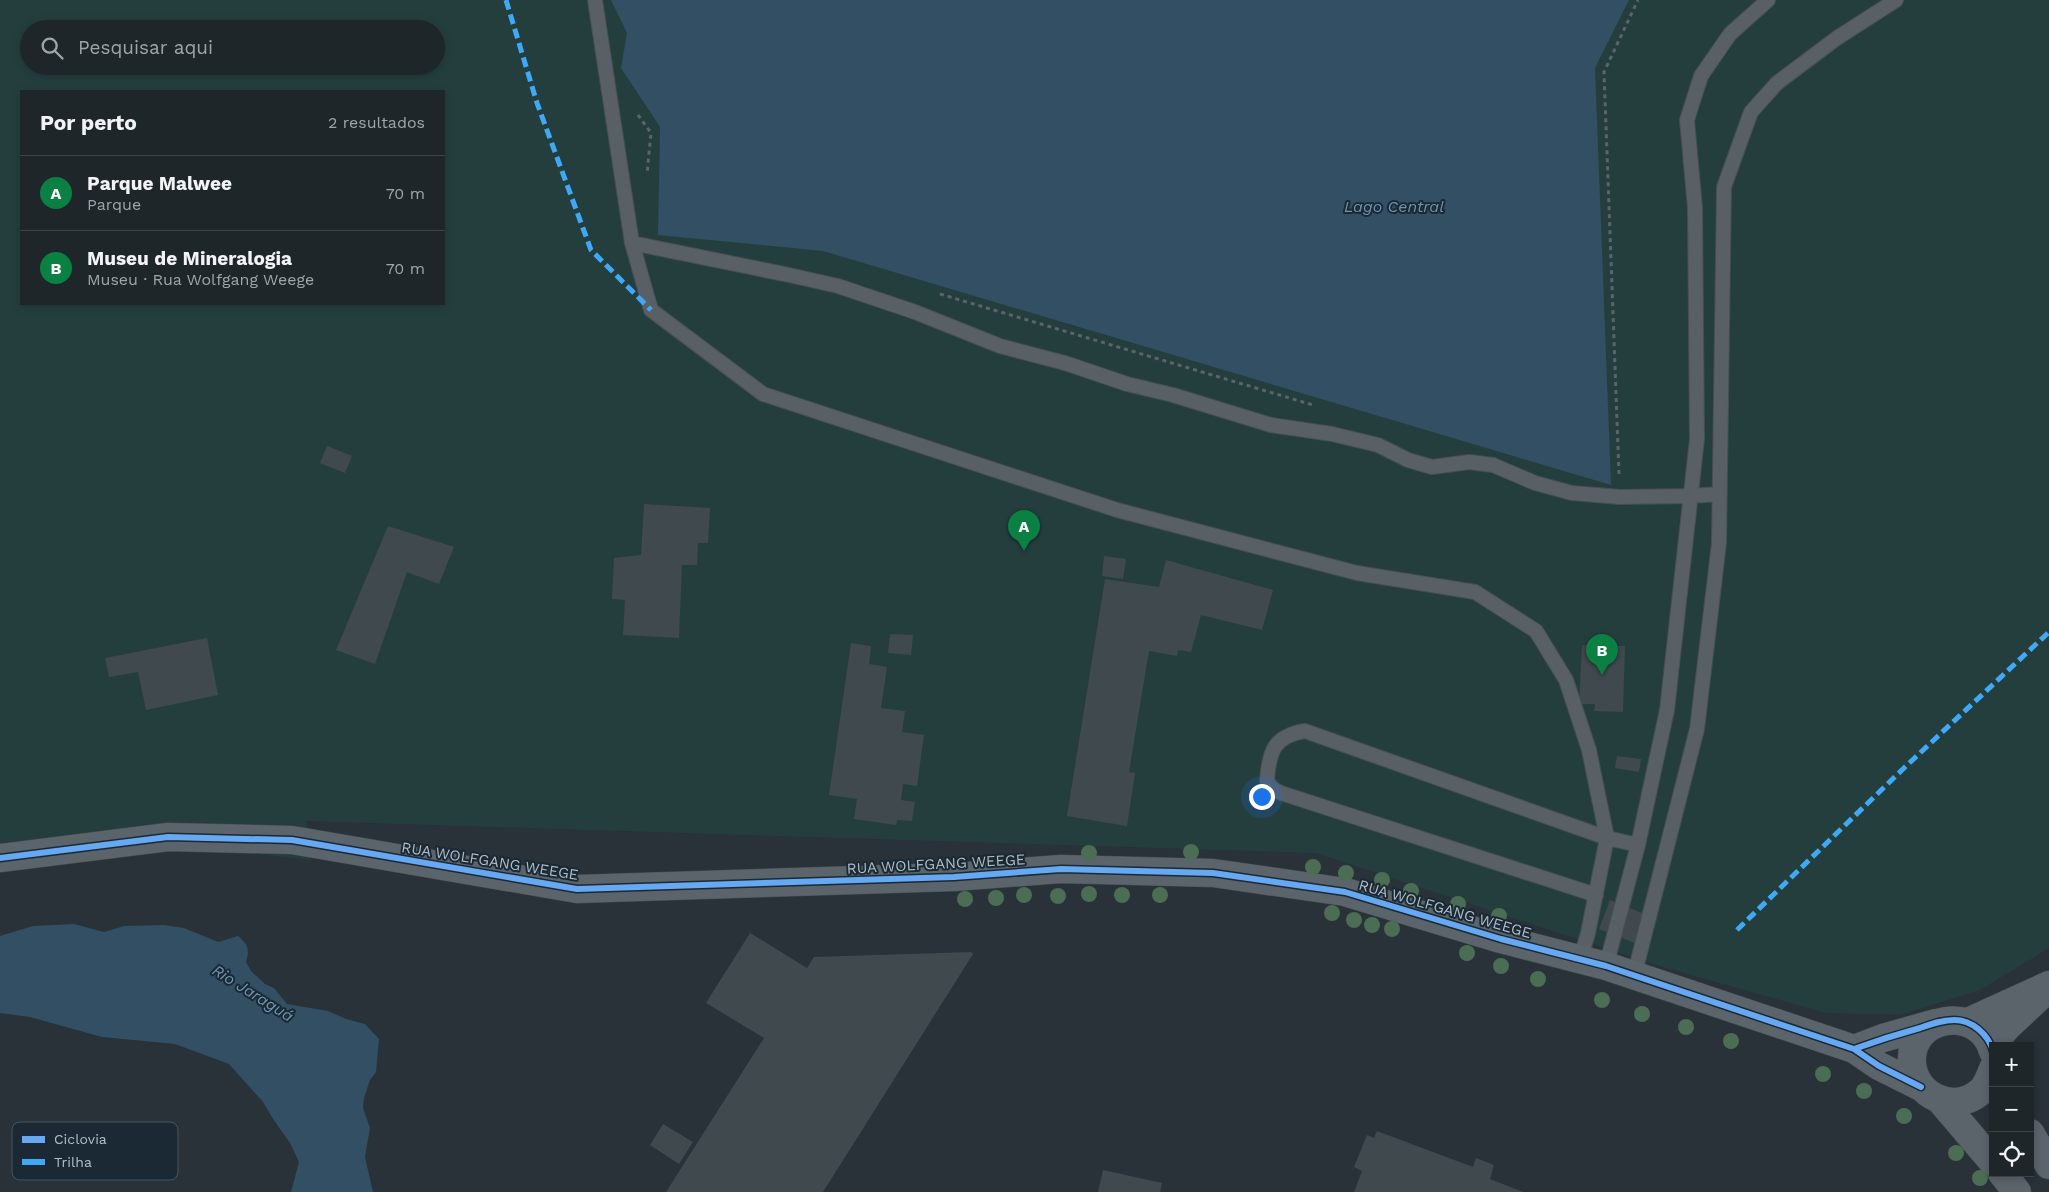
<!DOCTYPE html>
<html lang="pt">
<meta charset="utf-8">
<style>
:root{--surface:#1e262a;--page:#2b3236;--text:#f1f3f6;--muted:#a1a5a8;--line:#3c4347;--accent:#0b8043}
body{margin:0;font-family:"Work Sans",sans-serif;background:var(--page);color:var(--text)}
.controls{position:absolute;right:15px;bottom:15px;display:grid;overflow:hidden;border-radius:0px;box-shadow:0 2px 8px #0003}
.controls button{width:45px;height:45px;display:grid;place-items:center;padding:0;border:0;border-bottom:1px solid var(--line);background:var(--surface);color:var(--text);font:25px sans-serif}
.you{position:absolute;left:1261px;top:796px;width:18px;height:18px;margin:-12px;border:4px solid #fff;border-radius:50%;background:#1a73e8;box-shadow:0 0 0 8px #1a73e833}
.badge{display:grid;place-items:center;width:32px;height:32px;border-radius:50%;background:var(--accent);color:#fff;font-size:16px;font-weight:700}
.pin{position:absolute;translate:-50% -41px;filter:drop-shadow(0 1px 2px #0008)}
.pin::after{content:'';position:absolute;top:26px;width:18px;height:15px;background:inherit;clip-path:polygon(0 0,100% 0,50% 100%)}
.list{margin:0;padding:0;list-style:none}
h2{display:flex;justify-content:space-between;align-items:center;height:65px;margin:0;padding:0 20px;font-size:21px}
h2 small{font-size:16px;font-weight:400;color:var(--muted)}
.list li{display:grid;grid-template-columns:32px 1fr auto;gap:15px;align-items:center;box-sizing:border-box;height:75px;padding:0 20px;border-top:1px solid var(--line)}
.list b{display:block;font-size:19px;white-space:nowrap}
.list p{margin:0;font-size:16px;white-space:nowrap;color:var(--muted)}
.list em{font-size:16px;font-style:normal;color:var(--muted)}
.icon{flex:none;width:28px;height:28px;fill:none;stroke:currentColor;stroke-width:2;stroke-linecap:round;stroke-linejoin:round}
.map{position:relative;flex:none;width:2049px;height:1192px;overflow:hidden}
.search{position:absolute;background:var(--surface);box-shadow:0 2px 8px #0003;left:20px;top:20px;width:425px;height:55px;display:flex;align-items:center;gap:12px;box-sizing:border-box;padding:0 18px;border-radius:28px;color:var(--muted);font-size:19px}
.panel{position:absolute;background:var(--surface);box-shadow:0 2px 8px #0003;left:20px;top:90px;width:425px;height:215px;border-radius:0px}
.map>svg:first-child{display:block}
.green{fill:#243e3e;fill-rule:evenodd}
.water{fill:#324f64}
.building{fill:#40494e}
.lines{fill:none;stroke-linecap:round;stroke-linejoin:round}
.lane-casing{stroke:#464e53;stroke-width:16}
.secondary-casing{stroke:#464e53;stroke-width:29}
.path{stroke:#5b6469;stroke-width:3;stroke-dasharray:4 4;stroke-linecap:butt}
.lane{stroke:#586066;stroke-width:14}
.secondary{stroke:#5c646b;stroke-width:28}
.quiet{stroke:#3fa9f5;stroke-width:5;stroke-dasharray:10 5;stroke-linecap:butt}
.cycleway-casing{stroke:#1a2934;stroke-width:9}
.cycleway{stroke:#66a8f1;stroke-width:6}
.tree{fill:#4a6d53}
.labels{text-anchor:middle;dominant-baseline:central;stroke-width:4;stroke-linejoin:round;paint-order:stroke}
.street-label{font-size:15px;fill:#b1bfca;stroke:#1a2934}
.water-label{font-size:16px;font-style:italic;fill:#6e96b1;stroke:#1a2934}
.key{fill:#1a2934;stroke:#475661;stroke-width:1}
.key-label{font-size:14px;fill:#b1bfca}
</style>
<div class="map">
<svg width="2049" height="1192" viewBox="0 0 2049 1192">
<rect width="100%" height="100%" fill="#283238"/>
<path class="green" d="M 0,0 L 2049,0 L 2049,948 L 1980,990 L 1900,1015 L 1826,1013 L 1659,966 L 1316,853 L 307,821 L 310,860 L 156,843 L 0,867 ZM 29,29 L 436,29 L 436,66 L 29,66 ZM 21,91 L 444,91 L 444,304 L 21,304 Z"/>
<path class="water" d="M 611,0 L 1629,0 L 1595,68 L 1611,485 L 823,251 L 658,235 L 660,127 L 621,68 L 627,33 Z
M 74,924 L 104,932 L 124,926 L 164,925 L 184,928 L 218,942 L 238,936 C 248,944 250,950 246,962 L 251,971 L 265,984 L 274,988 L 287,1004 L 328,1011 L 346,1019 L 365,1024 L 379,1039 L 376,1072 L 370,1080 L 364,1098 L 363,1108 L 370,1128 L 365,1157 L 373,1192 L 291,1192 L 299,1162 L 290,1143 L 273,1119 L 263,1102 L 229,1064 L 175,1044 L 102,1037 L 30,1017 L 0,1013 L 0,936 L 33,926 Z"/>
<path class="building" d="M 327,446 L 352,456 L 345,473 L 320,463 Z
M 644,504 L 710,508 L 708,543 L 698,543 L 697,565 L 682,565 L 679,638 L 623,635 L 625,600 L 612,599 L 614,558 L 641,555 Z
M 388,526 L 454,547 L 439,584 L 407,572 L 375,664 L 336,650 Z
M 1104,556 L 1126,559 L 1123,579 L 1102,576 Z
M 1166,560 L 1273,590 L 1262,630 L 1201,615 L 1191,652 L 1178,650 L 1177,656 L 1149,651 L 1129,772 L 1135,773 L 1127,826 L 1067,816 L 1105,579 L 1159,587 Z
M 890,634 L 913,635 L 911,655 L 888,653 Z
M 207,638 L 218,695 L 146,710 L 138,672 L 109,677 L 105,658 Z
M 851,643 L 871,646 L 869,664 L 887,667 L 881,708 L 905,711 L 902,732 L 924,735 L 917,786 L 903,784 L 901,800 L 915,802 L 912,821 L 897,820 L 896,825 L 854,819 L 857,799 L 829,795 Z
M 1582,645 L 1625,646 L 1623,712 L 1594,711 L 1595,704 L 1579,704 Z
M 1617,756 L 1641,759 L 1639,772 L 1615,768 Z
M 1610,900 L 1657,919 L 1647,948 L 1599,929 Z
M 750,933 L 807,968 L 814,957 L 971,952 L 973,954 L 823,1192 L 666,1192 L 764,1038 L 706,1003 Z
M 663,1124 L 693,1142 L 679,1164 L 650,1145 Z
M 1377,1131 L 1473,1167 L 1476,1158 L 1494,1165 L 1490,1179 L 1523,1192 L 1354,1192 L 1362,1171 L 1354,1167 L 1367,1135 L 1374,1138 Z
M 1103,1170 L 1162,1183 L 1160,1192 L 1098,1192 Z"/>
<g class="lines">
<defs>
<path id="lane" d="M 595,0 L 632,243 L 789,275 L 838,286 L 915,312 L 1000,346 L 1065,363 L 1127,384 L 1173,395 L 1271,425 L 1332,434 L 1378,445 L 1408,460 L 1432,467 L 1469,462 L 1493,465 L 1535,483 L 1572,493 L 1620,497 L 1689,496 L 1720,494
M 632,243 L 651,310 L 763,394 L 1117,510 L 1357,573 L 1475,592 L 1536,631 L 1566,680 L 1589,750 L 1607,838
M 1596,895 L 1281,793 L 1272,788 L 1267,781 C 1269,751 1274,736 1305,731 L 1607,838
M 1580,960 L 1588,933 L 1607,838 L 1638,845
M 1606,966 L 1638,845 L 1667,710 L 1697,439 L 1695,208 L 1687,120 L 1701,76 L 1730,34 L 1768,0
M 1634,976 L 1697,729 L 1719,543 L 1724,187 L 1751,112 L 1777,83 L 1837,38 L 1896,0"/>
<path id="secondary" d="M 0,858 L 168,837 L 292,840 L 577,889 L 954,877 L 1061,869 L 1213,873 L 1345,892 L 1501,939 L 1606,966 L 1854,1049 L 1879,1066 L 1921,1087
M 1968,1022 L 2049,985
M 1991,1045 L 2007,1027 L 2039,997
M 1854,1049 L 1883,1038 L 1936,1023
M 1993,1051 C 1979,1003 1908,1015 1912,1064 C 1915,1096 1954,1114 1980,1092 C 1987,1086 1990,1077 1993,1069
M 1941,1101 L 1993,1162
M 2030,1133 L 2049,1165
M 2002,1173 L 2017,1192"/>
</defs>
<use href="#lane" class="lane-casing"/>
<use href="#secondary" class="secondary-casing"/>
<path class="path" d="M 638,115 L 651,133 L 647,174
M 940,294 L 1313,405
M 1619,474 L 1604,72 L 1638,0"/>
<use href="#lane" class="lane"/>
<use href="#secondary" class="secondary"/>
<path class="quiet" d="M 506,0 L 537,103 L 591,250 L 651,310
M 1737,930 L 1904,768 L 2049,632"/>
<defs>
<path id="cycleway" d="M 0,858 L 168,837 L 292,840 L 577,889 L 954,877 L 1061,869 L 1213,873 L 1345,892 L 1501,939 L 1606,966 L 1854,1049 L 1879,1066 L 1921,1087
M 1854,1049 C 1876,1041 1898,1034 1920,1028 C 1931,1024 1942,1020 1954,1020 C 1972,1020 1988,1034 1993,1051"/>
</defs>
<use href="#cycleway" class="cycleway-casing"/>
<use href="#cycleway" class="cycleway"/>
</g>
<g class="tree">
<circle cx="1191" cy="852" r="8"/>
<circle cx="1089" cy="853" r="8"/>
<circle cx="1313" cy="867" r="8"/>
<circle cx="1346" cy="873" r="8"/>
<circle cx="1382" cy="880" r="8"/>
<circle cx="1411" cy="891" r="8"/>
<circle cx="1089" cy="894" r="8"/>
<circle cx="1024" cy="895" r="8"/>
<circle cx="1122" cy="895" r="8"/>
<circle cx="1160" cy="895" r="8"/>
<circle cx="1058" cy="896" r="8"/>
<circle cx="996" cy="898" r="8"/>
<circle cx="965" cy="899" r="8"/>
<circle cx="1458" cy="904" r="8"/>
<circle cx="1332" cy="913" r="8"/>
<circle cx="1499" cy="916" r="8"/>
<circle cx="1354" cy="920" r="8"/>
<circle cx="1372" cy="925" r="8"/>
<circle cx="1392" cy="929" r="8"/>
<circle cx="1467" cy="953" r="8"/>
<circle cx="1501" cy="966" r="8"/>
<circle cx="1538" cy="979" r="8"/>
<circle cx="1602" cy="1000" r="8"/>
<circle cx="1642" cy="1014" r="8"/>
<circle cx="1686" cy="1027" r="8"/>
<circle cx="1731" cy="1041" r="8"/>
<circle cx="1823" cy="1074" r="8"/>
<circle cx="1864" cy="1091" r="8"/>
<circle cx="1904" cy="1116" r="8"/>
<circle cx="1956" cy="1153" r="8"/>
<circle cx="1980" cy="1178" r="8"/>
</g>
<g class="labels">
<g class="street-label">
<text transform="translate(490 861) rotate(9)">RUA WOLFGANG WEEGE</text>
<text transform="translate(936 864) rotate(-3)">RUA WOLFGANG WEEGE</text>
<text transform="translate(1445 909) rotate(16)">RUA WOLFGANG WEEGE</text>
</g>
<g class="water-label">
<text x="1394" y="206">Lago Central</text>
<text transform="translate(253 993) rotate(32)">Rio Jaraguá</text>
</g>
</g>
<rect x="12" y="1122" width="166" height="58" rx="8" class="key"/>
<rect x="22" y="1136" width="23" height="7" fill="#66a8f1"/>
<rect x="22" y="1159" width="23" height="6" fill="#3fa9f5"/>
<g class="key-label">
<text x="54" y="1144">Ciclovia</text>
<text x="54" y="1167">Trilha</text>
</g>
</svg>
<div class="controls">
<button>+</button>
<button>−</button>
<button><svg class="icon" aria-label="locate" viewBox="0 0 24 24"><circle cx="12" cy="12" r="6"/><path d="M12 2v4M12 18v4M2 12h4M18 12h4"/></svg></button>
</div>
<div class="you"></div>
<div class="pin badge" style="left:1024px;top:551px">A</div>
<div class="pin badge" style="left:1602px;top:675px">B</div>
<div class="search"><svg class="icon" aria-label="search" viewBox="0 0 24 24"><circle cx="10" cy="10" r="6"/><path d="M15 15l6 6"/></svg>Pesquisar aqui</div>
<section class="panel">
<h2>Por perto<small>2 resultados</small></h2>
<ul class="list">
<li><span class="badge">A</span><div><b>Parque Malwee</b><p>Parque</p></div><em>70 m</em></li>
<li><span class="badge">B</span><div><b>Museu de Mineralogia</b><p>Museu · Rua Wolfgang Weege</p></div><em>70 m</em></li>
</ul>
</section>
</div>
